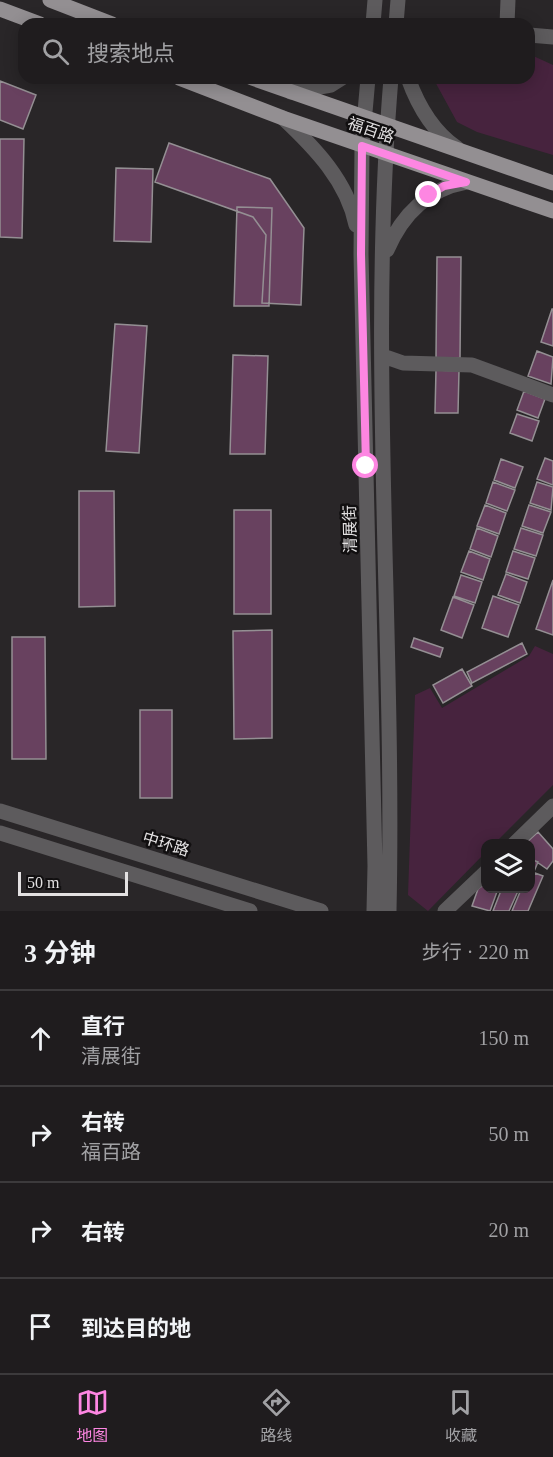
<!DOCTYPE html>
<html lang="zh">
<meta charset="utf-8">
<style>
:root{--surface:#1f1c1e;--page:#2c292b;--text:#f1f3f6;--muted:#a1a1a4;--line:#3c3a3c;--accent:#fd86e2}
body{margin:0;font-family:"Times New Roman","Noto Sans SC",serif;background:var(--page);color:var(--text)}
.controls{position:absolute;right:18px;bottom:18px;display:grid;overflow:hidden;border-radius:12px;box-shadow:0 3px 15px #0003}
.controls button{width:54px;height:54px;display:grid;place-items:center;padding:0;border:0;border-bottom:2px solid var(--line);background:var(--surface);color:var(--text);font:30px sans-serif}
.scale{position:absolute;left:18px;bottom:15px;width:110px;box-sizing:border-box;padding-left:6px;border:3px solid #e3e1e2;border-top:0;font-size:16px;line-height:21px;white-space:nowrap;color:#e3e1e2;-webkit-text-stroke:4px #110f10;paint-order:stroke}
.stop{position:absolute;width:18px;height:18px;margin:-14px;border:4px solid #fd86e2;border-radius:50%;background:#fff}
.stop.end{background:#fd86e2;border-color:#fff;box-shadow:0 2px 6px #0008}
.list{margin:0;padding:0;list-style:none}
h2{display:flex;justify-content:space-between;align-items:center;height:78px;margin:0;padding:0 24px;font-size:26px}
h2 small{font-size:20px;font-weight:400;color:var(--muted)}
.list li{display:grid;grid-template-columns:39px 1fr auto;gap:18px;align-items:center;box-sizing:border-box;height:96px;padding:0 24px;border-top:2px solid var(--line)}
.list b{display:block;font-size:22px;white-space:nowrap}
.list p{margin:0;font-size:20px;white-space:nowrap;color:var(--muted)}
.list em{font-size:20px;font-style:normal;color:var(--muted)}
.icon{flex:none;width:33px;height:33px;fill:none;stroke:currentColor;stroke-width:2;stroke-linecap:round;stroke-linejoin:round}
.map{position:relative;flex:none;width:553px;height:911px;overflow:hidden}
.search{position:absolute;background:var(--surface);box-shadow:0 3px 15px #0003;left:18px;right:18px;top:18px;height:66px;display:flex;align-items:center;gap:15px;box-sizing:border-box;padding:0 21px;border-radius:18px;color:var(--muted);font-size:22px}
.sheet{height:462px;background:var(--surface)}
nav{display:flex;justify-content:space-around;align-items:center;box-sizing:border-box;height:84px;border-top:2px solid var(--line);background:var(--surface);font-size:16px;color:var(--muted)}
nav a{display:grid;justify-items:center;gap:3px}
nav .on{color:var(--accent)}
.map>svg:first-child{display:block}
.green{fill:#47233e}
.building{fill:#68415f;stroke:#948f93;stroke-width:1.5}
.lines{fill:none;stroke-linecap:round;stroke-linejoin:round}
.minor{stroke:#5d5b5d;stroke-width:15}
.major{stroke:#938f92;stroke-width:15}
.route{stroke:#fd86e2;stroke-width:8}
.labels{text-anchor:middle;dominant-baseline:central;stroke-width:5;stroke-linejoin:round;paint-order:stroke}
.street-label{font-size:16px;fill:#e3e1e2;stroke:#110f10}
</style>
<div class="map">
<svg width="553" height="911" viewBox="0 0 553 911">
<rect width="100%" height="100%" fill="#292628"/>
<path class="green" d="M 529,54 L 553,65 L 553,155 L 477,132 L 457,122 L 433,78 L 529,78 Z
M 535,646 L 553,654 L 553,785 L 495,843 L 486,844 L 485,853 L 428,911 L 408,895 L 415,695 L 430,688 L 442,708 L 529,656 Z"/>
<path class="building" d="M 0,81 L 36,95 L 23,129 L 0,120 Z
M 0,139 L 24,139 L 22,238 L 0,237 Z
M 169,143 L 270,179 L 304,228 L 301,305 L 262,303 L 266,235 L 253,217 L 155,182 Z
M 116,168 L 153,169 L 151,242 L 114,241 Z
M 237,207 L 272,208 L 269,306 L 234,306 Z
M 437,257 L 461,257 L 460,358 L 436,358 Z
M 552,309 L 553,309 L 553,346 L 541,342 Z
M 115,324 L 147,326 L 139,453 L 106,451 Z
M 537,351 L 553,357 L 551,384 L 528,376 Z
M 233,355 L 268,356 L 265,454 L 230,454 Z
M 436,370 L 459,371 L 458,413 L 435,413 Z
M 524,391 L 545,399 L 538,418 L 517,410 Z
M 517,414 L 539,421 L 532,441 L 510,433 Z
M 545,458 L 553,461 L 553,485 L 537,479 Z
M 501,459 L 523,467 L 515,488 L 494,480 Z
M 493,482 L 515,490 L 507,511 L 486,503 Z
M 537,482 L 553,487 L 551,510 L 530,503 Z
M 79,491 L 114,491 L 115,606 L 79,607 Z
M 485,505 L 506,513 L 499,534 L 477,526 Z
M 529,505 L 551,512 L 543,533 L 522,526 Z
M 234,510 L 271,510 L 271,614 L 234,614 Z
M 477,528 L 498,536 L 491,557 L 470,549 Z
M 521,528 L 543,535 L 536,556 L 514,549 Z
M 469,551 L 490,559 L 483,580 L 461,572 Z
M 513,551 L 535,558 L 528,579 L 506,572 Z
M 506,574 L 527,582 L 520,603 L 498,595 Z
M 461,575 L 482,582 L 475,603 L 454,596 Z
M 553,580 L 553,635 L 536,629 Z
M 493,596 L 519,605 L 508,637 L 482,628 Z
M 453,597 L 474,605 L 462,638 L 441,630 Z
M 272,630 L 272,738 L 234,739 L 233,631 Z
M 12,637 L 45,637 L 46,759 L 12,759 Z
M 414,638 L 443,648 L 440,657 L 411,647 Z
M 522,643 L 527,654 L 472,683 L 467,672 Z
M 462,669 L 472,686 L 443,703 L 433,685 Z
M 140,710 L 172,710 L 172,798 L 140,798 Z
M 538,832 L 553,849 L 553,861 L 547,869 L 530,857 L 530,844 L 525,844 Z
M 530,859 L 538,862 L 530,881 Z
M 535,873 L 543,876 L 528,911 L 512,911 L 520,892 L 530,888 Z
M 485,884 L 486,888 L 498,889 L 490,911 L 472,906 L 478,889 Z
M 502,888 L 518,891 L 509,911 L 493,911 Z"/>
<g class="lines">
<path class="minor" d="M 373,24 L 375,0
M 396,24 L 398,0
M 507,24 L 508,0
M 529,35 L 553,37
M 368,78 L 362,146 L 361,254 L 375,866 L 374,911
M 408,78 C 418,106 432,131 457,148
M 291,92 L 331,85 L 342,78
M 283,118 C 315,148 347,181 356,225
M 387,250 C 402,215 428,189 466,182
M 383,356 L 403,363 L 472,365 L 553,395
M 0,811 L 321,911
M 0,833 L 250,911
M 514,844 L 553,806
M 389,911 C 395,634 368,355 391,78
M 445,911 L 486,872"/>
<path class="major" d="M 50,0 L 112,24
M 0,9 L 40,24
M 179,78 L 283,118 L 553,211
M 252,78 L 553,183"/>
</g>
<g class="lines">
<path class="route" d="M 366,466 L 361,254 L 362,146 L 466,182 L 444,186 L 429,195"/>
</g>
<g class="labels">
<g class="street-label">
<text transform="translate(371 130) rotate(19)">福百路</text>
<text transform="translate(350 529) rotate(-91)">清展街</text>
<text transform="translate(166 844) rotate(17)">中环路</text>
</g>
</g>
</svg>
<div class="controls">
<button><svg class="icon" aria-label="layers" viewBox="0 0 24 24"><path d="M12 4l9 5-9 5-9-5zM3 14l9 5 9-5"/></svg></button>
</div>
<div class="scale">50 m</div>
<div class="stop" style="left:366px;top:466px"></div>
<div class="stop end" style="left:429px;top:195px"></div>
<div class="search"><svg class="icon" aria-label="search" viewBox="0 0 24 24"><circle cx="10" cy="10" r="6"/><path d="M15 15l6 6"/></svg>搜索地点</div>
</div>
<section class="sheet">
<h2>3 分钟<small>步行 · 220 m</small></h2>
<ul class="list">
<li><svg class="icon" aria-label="ahead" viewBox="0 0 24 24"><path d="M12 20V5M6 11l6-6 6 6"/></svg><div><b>直行</b><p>清展街</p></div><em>150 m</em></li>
<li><svg class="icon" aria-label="right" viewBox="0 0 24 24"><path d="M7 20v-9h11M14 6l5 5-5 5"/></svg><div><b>右转</b><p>福百路</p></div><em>50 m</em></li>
<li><svg class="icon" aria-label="right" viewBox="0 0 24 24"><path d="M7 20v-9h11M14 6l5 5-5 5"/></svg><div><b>右转</b></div><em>20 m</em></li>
<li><svg class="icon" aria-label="arrive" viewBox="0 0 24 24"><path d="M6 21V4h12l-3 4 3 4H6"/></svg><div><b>到达目的地</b></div></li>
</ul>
</section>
<nav>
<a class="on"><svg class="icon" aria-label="map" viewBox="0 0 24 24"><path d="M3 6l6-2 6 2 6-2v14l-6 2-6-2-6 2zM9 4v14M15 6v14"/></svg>地图</a>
<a><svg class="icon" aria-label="directions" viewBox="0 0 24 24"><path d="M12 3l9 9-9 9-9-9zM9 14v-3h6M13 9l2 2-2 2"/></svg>路线</a>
<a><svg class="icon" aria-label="saved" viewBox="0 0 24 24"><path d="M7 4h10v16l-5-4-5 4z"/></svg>收藏</a>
</nav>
